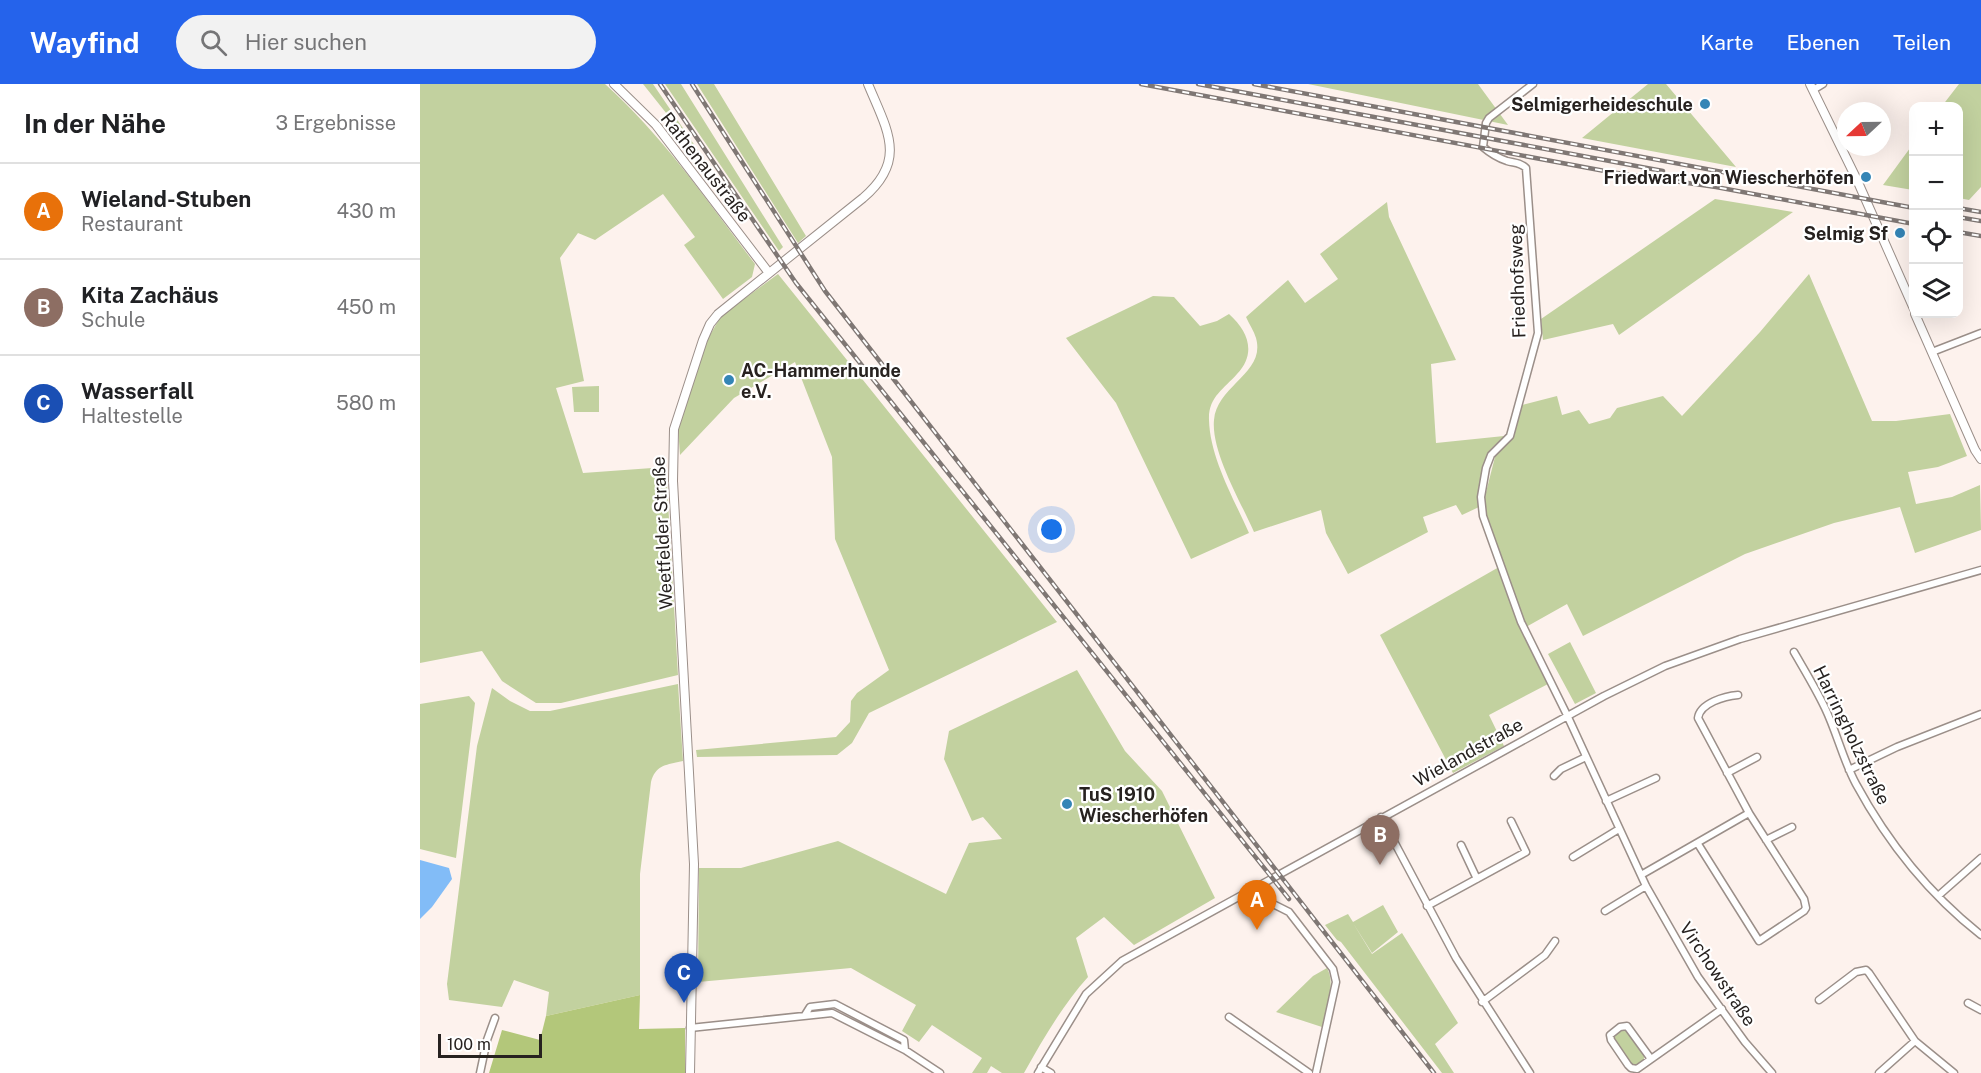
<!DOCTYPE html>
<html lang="de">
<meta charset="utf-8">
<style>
:root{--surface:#fff;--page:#f2f2f2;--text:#202124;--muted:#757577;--line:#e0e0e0;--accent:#2563eb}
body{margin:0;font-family:"Public Sans",sans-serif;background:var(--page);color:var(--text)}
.controls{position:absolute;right:18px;top:18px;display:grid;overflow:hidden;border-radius:12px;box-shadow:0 6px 24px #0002}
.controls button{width:54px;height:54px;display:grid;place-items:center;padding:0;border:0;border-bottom:2px solid var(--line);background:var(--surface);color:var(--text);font:30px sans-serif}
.compass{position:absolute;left:1417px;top:18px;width:54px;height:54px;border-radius:50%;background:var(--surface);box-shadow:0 6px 24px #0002;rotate:248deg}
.scale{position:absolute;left:18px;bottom:15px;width:104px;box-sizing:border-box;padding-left:6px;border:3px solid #272220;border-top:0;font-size:16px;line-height:21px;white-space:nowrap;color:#272220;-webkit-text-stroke:4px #fff;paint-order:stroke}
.you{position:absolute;left:632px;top:446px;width:21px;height:21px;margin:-15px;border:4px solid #fff;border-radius:50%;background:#1a73e8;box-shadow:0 0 0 9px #1a73e833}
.badge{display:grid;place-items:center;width:39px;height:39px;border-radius:50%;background:var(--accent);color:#fff;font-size:20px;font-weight:700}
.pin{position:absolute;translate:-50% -50px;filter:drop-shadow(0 2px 3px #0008)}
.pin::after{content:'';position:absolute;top:32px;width:21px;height:18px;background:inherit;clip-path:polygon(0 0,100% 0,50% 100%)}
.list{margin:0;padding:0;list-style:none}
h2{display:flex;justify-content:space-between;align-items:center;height:78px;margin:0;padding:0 24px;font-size:26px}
h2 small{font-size:20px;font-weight:400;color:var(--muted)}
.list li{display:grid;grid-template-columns:39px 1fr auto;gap:18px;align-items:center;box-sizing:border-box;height:96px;padding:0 24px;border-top:2px solid var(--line)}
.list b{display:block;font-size:22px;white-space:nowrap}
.list p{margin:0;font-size:20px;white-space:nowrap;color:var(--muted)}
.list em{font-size:20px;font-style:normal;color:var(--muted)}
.icon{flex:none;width:33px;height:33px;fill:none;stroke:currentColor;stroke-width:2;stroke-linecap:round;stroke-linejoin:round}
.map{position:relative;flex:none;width:1561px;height:989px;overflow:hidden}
header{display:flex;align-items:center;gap:36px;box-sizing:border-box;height:84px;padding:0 30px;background:var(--accent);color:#fff}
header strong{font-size:28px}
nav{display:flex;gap:33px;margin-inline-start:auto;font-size:21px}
.search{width:420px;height:54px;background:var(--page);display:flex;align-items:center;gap:15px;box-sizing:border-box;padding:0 21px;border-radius:33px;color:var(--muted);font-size:22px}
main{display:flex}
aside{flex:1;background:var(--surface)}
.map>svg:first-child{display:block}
.green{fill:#c2d19f}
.forest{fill:#b3c77a}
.water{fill:#82bcf7}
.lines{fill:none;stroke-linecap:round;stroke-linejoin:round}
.minor-casing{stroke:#9b8f89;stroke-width:9}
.tertiary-casing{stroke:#9b8f89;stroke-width:10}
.minor{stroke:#fff;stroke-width:6}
.tertiary{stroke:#fff;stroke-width:8}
.rail-casing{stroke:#7f7774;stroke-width:4.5}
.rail{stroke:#fff;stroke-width:2;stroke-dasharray:7;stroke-linecap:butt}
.poi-dot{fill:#3485b6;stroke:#fff;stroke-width:2}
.labels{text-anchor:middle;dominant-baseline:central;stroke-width:4.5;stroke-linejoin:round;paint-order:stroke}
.poi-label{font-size:18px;font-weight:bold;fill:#272220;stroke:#fff;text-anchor:end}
.street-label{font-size:18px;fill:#272220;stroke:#fff}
</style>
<header>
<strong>Wayfind</strong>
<div class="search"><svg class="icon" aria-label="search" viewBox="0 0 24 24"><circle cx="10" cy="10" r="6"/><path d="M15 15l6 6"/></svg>Hier suchen</div>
<nav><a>Karte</a><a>Ebenen</a><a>Teilen</a></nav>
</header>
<main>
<aside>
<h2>In der Nähe<small>3 Ergebnisse</small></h2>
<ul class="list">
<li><span class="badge" style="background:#e8710a">A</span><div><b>Wieland-Stuben</b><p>Restaurant</p></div><em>430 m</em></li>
<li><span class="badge" style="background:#8d6e63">B</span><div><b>Kita Zachäus</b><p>Schule</p></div><em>450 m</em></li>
<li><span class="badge" style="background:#1a4fb4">C</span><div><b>Wasserfall</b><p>Haltestelle</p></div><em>580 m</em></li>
</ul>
</aside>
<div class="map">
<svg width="1561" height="989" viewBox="0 0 1561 989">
<rect width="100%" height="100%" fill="#fdf2ed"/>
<path class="green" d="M 0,0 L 185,0 C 243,52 288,118 335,180 L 332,193 L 303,215 L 264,161 L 275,153 L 243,110 L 175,156 L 158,149 L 140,174 L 164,297 L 136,304 L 163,389 L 246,383 L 258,591 L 141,619 L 116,619 L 82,597 L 62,567 L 0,579 Z
M 223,0 L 233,0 L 290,84 Z
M 245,0 L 261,0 L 363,163 L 359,167 Z
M 277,0 L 294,0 L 386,152 L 378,159 Z
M 888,0 L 1058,0 L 1088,41 Z
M 1228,0 L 1246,0 L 1316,83 L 1162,54 Z
M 1539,0 L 1561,0 L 1561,103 L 1549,116 L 1539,114 L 1538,22 L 1522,22 Z
M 1493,60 L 1493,106 L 1463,101 Z
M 1295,115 L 1373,128 L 1199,251 L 1193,240 L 1123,256 L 1121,235 Z
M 967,118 L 969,133 L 1036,276 L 1011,280 L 1016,359 L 1084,352 C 1080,358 1074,361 1070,366 C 1060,382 1059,405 1059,423 L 1042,431 L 1036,421 L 1003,433 L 1008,448 L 928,490 L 906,449 L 901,426 L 834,448 C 821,418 791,368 794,336 C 797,301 846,289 836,254 C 834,247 829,240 826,233 L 868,196 L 885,219 L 918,195 L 900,170 Z
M 358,190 L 637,538 L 449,629 L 432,659 L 417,671 L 277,673 L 276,666 L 416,653 L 430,638 L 431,617 L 437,609 L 469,586 L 415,455 L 412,373 L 375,278 L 314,314 L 260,371 L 258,344 L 286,258 L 301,232 Z
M 1389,190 L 1452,337 L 1476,337 L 1530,330 L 1547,372 L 1518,383 L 1488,388 L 1496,420 L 1532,413 L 1560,401 L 1561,446 L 1495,469 L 1480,423 L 1414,439 L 1325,470 L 1163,552 L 1147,520 L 1106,543 L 1082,483 L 1063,420 L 1076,369 L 1091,356 L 1102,321 L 1137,312 L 1142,331 L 1159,326 L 1169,340 L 1190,334 L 1197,324 L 1243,312 L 1262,332 L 1340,248 Z
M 733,212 L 754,213 L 780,242 L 797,237 L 809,230 C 828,247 837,269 817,290 C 804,305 788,313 789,336 C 790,374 814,415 829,449 L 771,475 L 696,319 L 646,254 Z
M 179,302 L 179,328 L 154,328 L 152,303 Z
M 1079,483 L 1098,539 L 1128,600 L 1069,631 L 1084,662 L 1033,689 L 960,551 Z
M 1150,558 L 1176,609 L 1155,620 L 1128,570 Z
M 657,586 L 705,667 L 742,707 L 795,814 L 714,861 L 684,833 L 656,854 L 668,893 C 642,922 623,955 604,989 L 582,989 L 571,982 L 567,989 L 552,989 L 562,974 L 512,941 L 499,958 L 482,947 L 496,921 L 431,884 L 278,898 L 279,784 L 321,784 L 418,757 L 526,810 L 549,759 L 582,755 L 563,733 L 552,737 L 524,675 L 529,647 Z
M 258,600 L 263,677 C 247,681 236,680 231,698 L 220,790 L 220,911 L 126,932 L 129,908 L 94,896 L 82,923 L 29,916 L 27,900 L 57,662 L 72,604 L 90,617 L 110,627 L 130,627 Z
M 49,612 L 55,619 L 36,774 L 0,765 L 0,620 Z
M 963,821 L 978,848 L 952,869 L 933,839 L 952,870 L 982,849 L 1038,939 L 1015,960 L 1034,989 L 1022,989 L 921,858 L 917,856 L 905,841 L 928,830 L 933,838 Z
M 907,884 C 916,900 906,926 902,943 L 856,928 L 893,892 Z
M 1201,945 L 1207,946 L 1224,969 L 1224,976 L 1217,981 L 1211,980 L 1195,956 L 1194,952 Z"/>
<path class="forest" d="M 220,911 L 219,945 L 265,944 L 265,989 L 69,989 L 82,946 L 120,956 L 126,932 Z"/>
<path class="water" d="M 0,776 L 29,784 L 32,795 L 12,823 L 0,835 Z"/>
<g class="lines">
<defs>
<path id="minor" d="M 1113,0 L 1069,34 L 1066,39 L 1063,63 C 1070,69 1078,74 1087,77 C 1094,79 1100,78 1106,84 L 1118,249 L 1090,352 L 1071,371 L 1066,384 L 1061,413 L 1063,432 L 1101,538 L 1147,631 L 1226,802 L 1278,893 L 1325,958 L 1352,989
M 1393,6 L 1403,0
M 1512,268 L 1561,249
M 1374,568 C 1385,587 1396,605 1405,624 C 1417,649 1423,676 1436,700 C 1468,759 1509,810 1561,851
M 1429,686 L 1477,663 L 1561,630
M 1307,689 L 1337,673
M 1134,692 L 1141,685 L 1166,673
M 1186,717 L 1236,694
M 961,733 L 1036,874 L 1110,989
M 1346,756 L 1372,743
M 1278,760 L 1339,857 L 1384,827 L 1386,824 L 1384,815 L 1329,729
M 1041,761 L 1057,795
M 1153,773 L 1199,745
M 1221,791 L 1329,729 L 1278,634 C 1280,619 1305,612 1318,611
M 838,803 L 849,818 L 869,828 L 913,885 L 916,898 L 896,989
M 1518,812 L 1561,774
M 1007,822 L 1106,768 L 1091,737
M 1185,827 L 1226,802
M 1399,916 L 1436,888 L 1446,886 L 1449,889 L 1495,957 L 1534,989
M 1062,918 L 1125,871 L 1135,857
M 1548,919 L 1561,926
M 385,931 L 390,923 L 415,920 L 484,956 L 485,966
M 809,933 L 889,989
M 270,944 L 412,929 L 485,966 L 520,989
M 1231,975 L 1207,942 L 1200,943 L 1190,951 L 1191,956 L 1208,981 L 1211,984 L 1217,985 L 1302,925
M 621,983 L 631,989
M 60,989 L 67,956 L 75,934
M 618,989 L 666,910 L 702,877 L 1184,612 L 1245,582 L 1320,555 L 1561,486
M 1459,989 L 1495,957"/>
<path id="tertiary" d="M 194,0 L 236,41 L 349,189
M 1390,0 L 1437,96 L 1494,225
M 1495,230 L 1555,366 L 1561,375
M 270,989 L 274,780 L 253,397 L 254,345 L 283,256 L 290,240 L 298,230 L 443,114 C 488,76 467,46 448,0"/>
</defs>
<use href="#minor" class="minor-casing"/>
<use href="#tertiary" class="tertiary-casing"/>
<use href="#minor" class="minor"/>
<use href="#tertiary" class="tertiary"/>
<defs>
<path id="rail" d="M 240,0 L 376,199 L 869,815
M 272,0 L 405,207 L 1014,989
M 721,0 L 1190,88 L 1296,103 L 1494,140
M 778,0 L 1243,87
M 834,0 L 1494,124
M 1538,124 L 1561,128
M 1538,133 L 1561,137
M 1538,148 L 1561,152"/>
</defs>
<use href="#rail" class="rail-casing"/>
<use href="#rail" class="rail"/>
</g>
<g class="poi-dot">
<circle cx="1285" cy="20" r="6"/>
<circle cx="1446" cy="93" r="6"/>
<circle cx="1480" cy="149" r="6"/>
<circle cx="309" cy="296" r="6"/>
<circle cx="647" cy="720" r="6"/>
</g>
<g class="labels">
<g class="poi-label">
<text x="1273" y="20">Selmigerheideschule</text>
<text x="1434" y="93">Friedwart von Wiescherhöfen</text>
<text x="1468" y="149">Selmig Sf</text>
<text x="321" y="286" text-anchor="start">AC-Hammerhunde<tspan x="321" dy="21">e.V.</tspan></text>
<text x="659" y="710" text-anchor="start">TuS 1910<tspan x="659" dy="21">Wiescherhöfen</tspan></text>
</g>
<g class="street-label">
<text transform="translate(286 83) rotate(52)">Rathenaustraße</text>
<text transform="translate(1097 197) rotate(-92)">Friedhofsweg</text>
<text transform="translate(242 449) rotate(-93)">Weetfelder Straße</text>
<text transform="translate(1432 651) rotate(64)">Harringholzstraße</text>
<text transform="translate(1048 668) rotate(-29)">Wielandstraße</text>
<text transform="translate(1298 890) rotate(56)">Virchowstraße</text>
</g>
</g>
</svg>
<div class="controls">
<button>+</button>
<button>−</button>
<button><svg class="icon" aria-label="locate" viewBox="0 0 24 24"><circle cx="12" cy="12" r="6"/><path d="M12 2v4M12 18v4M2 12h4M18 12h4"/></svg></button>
<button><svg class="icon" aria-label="layers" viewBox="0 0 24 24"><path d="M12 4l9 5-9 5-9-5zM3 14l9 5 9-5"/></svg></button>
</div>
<svg class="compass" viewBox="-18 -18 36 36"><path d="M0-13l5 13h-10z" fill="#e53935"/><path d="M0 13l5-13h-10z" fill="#757577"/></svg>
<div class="scale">100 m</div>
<div class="you"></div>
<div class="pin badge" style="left:837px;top:846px;background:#e8710a">A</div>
<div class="pin badge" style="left:960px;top:781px;background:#8d6e63">B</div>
<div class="pin badge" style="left:264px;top:919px;background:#1a4fb4">C</div>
</div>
</main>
